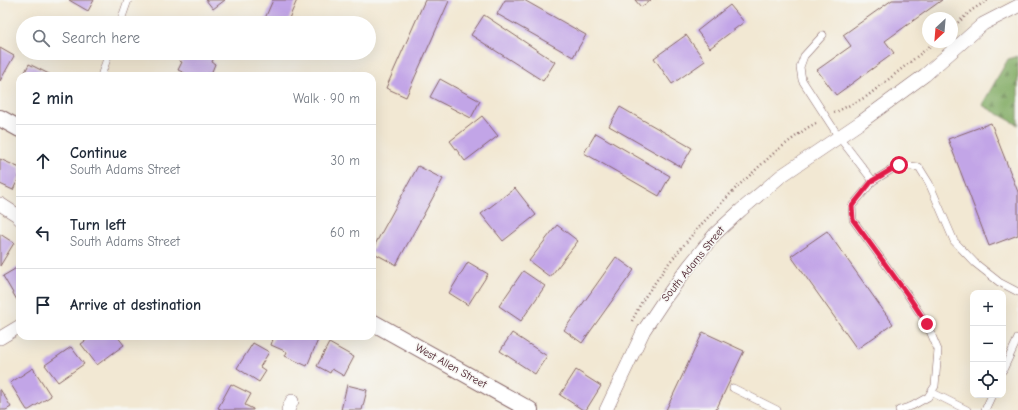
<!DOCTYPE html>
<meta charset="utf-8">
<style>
:root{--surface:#fff;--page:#f6f6f7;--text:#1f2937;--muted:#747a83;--line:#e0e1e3}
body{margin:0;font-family:"Comic Neue",sans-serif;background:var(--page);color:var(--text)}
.controls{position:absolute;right:12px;bottom:12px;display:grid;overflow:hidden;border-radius:8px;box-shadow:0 4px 16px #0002}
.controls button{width:36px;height:36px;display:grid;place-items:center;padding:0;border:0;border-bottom:1px solid var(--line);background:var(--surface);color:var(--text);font:20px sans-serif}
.compass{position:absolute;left:922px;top:12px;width:36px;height:36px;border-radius:50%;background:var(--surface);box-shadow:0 4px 16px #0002;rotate:206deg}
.stop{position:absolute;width:12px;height:12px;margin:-9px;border:3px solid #e11d48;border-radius:50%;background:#fff}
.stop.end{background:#e11d48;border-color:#fff;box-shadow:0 1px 4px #0008}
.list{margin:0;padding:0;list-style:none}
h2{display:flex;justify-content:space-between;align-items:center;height:52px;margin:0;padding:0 16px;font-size:17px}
h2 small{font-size:13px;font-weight:400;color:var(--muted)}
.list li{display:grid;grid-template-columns:26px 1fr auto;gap:12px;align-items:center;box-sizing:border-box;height:72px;padding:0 16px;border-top:1px solid var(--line)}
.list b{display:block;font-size:15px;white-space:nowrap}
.list p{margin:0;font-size:13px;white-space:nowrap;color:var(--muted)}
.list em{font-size:13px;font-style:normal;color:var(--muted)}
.icon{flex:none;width:22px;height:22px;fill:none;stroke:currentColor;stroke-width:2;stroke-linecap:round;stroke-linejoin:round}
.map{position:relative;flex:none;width:1018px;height:410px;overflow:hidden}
.search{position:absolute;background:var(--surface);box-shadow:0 4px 16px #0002;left:16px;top:16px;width:360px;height:44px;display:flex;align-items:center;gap:10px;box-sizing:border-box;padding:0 14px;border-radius:22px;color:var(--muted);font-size:15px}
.panel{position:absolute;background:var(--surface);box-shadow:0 4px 16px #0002;left:16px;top:72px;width:360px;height:268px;border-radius:12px}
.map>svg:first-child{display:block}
.forest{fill:url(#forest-firs);stroke:#656446}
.building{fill:#c2a5e7}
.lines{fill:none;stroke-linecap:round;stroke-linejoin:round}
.service-casing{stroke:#856566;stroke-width:8}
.minor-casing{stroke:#856566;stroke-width:14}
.tertiary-casing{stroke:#856566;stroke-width:18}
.path{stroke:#856566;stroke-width:2.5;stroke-dasharray:1 3;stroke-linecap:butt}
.service{stroke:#fff;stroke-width:7}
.minor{stroke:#fff;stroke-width:13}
.tertiary{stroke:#fff;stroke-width:16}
.route{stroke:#e11d48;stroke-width:5}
.labels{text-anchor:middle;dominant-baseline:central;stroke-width:3;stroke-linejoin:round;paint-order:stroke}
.street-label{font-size:11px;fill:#4a1f2b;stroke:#f6f6f2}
</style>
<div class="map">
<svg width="1018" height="410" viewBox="0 0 1018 410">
<defs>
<pattern id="forest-firs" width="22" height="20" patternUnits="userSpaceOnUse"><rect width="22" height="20" fill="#80aa62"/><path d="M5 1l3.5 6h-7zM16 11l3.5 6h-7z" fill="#6b8a51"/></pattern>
</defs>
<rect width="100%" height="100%" fill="#f6f6f2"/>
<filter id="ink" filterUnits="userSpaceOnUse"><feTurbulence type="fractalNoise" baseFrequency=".025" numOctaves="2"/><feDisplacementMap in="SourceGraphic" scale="8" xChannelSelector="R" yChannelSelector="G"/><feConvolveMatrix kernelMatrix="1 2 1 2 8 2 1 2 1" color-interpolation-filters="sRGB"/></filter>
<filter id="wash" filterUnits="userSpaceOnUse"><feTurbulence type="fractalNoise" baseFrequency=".012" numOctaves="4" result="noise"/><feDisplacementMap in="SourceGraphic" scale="16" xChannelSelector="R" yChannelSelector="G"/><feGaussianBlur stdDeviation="0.9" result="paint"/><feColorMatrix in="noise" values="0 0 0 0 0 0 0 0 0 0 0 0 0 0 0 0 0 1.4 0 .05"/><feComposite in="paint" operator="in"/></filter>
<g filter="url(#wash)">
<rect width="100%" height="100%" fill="#f2e8d3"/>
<path class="forest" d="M 1018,56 L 1018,125 L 982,105 L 1008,59 Z"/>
<g id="blocks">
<path class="building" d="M 69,0 L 94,0 L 88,11 Z
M 206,0 L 225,0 L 213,9 Z
M 273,0 L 297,0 L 287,23 L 263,23 Z
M 425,0 L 447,0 L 449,1 L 406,97 L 386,88 Z
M 505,0 L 524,0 L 586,35 L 573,57 L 497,14 Z
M 635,0 L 651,0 L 641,7 Z
M 892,0 L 942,0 L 885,41 L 894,53 L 836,95 L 817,70 L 851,46 L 843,35 Z
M 730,5 L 744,22 L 710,48 L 697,31 Z
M 484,15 L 555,62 L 543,81 L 471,35 Z
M 203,17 L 216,23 L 197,23 L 197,21 L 200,23 Z
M 686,35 L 705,61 L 672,84 L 654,58 Z
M 0,48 L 14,56 L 0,81 Z
M 183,53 L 220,53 L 218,56 L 215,55 L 212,62 L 215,64 L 211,74 L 208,73 L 206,76 L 191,76 L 178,70 L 182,62 L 179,61 Z
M 29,64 L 53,76 L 23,76 Z
M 440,79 L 480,101 L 471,118 L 430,97 Z
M 620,107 L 692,148 L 681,167 L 609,126 Z
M 482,116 L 498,136 L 465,161 L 450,141 Z
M 991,123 L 1018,192 L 1018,235 L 989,246 L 948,139 Z
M 596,133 L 670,176 L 659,196 L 584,153 Z
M 0,159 L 20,168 L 20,175 L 13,190 L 0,184 Z
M 418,166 L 443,179 L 396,265 L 372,252 L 372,250 Z
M 515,188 L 536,215 L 503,241 L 481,214 Z
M 557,225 L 578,241 L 550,277 L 529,261 Z
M 827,231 L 893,324 L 857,349 L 791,256 Z
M 0,234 L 14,243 L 0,266 Z
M 616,257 L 634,270 L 582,343 L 564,330 Z
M 468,262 L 488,274 L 468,305 L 449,293 Z
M 20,266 L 20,298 L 17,300 L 3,276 Z
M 523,271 L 545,286 L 521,321 L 499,306 Z
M 703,332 L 744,351 L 716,410 L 666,410 Z
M 512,333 L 547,356 L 535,374 L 500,351 Z
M 92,336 L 117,336 L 124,345 L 97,365 L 81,344 Z
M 274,336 L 309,336 L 318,340 L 307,366 L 285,356 L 287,352 L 271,345 Z
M 253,343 L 269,352 L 260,367 L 266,371 L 259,382 L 237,368 Z
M 329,343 L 354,357 L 344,376 L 332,369 L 330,373 L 317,366 Z
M 71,347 L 84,364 L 58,382 L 45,365 Z
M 33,368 L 51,396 L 29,410 L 27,410 L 10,383 Z
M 576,370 L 601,386 L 586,410 L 583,410 L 560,395 Z
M 231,384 L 251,394 L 245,405 L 253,409 L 253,410 L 223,410 L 218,408 Z
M 347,385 L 367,390 L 362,410 L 341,410 Z
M 0,389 L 11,407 L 6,410 L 0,410 Z"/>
</g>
</g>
<g filter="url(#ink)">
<use href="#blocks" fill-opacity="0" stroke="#856566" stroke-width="1"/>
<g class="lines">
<defs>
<path id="service" d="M 120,23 L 128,0
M 823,35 L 804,56 L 800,67 L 802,80 L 839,137 L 873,181 L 852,206 L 853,220 L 907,294 L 927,324 L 938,350 L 935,386 L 928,397 L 912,406 L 899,410
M 101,76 L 109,53
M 873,181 L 899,165 L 919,167 L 929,183 L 954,241 L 975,263 L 999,282 L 1018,292
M 1003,370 L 1018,338
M 733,388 L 777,410
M 931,392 L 967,410
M 985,410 L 992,395"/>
<path id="minor" d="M 0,204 L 17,215 L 20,219
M 0,338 L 20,326
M 288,410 L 292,401
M 606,410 L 644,330 L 664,300 L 689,266 L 715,234 L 741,210 L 781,176 L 861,122 L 925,75 L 983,24 L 1018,6"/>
<path id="tertiary" d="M 0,118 L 20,129
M 372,322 L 530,410"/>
</defs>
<use href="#service" class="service-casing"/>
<use href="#minor" class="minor-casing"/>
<use href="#tertiary" class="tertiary-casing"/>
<path class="path" d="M 952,28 L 972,10 L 988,0
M 834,113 L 866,97 L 889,79 L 935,42
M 632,321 L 642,301 L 669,263 L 697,229 L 735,189 L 775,152 L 807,128 L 818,122"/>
<use href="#service" class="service"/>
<use href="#minor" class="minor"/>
<use href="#tertiary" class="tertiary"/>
</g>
</g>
<g class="lines" filter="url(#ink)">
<path class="route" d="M 899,165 L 872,181 L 852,206 L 853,220 L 907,294 L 927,324"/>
</g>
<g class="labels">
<g class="street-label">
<text transform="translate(693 264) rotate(-51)">South Adams Street</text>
<text transform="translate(451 366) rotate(29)">West Allen Street</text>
</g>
</g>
</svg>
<div class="controls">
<button>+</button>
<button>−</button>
<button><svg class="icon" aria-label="locate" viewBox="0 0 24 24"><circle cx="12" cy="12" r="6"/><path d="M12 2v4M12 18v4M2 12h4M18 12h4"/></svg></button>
</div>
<svg class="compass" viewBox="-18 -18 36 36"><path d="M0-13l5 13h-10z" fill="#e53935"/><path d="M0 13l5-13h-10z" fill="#747a83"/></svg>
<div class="stop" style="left:899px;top:165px"></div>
<div class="stop end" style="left:927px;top:324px"></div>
<div class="search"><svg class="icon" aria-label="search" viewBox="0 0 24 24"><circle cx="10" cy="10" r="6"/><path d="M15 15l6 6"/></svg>Search here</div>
<section class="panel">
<h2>2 min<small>Walk · 90 m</small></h2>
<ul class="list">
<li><svg class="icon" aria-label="ahead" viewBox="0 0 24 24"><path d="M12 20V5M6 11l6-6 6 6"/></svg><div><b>Continue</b><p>South Adams Street</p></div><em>30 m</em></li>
<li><svg class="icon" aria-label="left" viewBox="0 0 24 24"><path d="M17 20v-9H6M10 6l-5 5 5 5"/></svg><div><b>Turn left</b><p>South Adams Street</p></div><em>60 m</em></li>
<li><svg class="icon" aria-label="arrive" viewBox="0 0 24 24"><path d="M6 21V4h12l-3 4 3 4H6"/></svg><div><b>Arrive at destination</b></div></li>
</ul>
</section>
</div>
